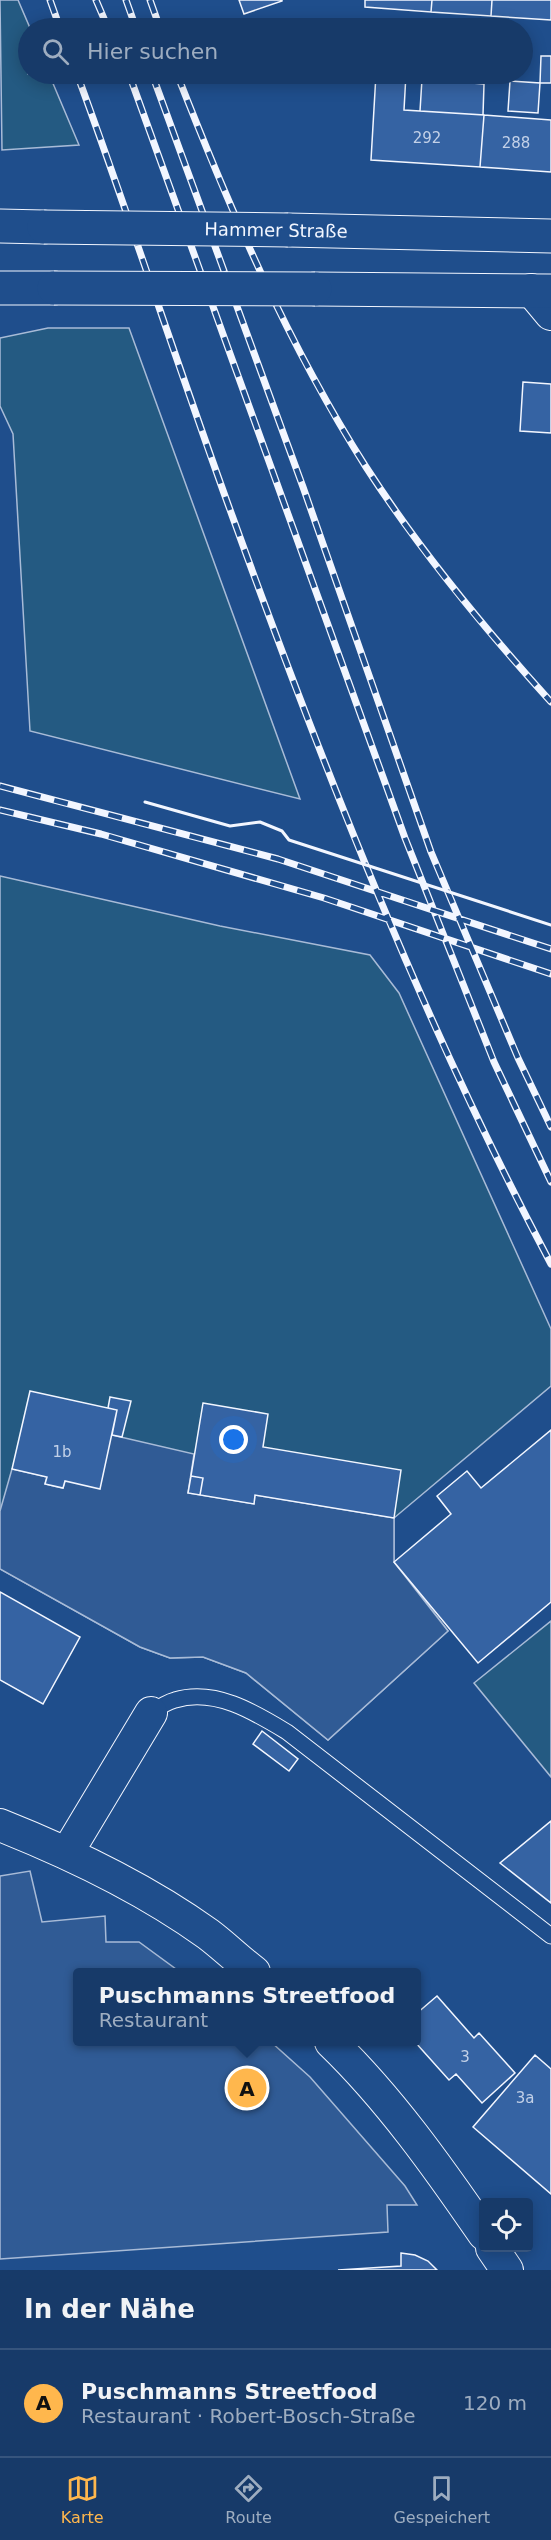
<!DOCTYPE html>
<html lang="de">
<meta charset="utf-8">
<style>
:root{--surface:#173a69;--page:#244571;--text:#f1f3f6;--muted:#9eadc0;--line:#36547d;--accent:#ffb74d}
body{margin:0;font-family:"DejaVu Sans",sans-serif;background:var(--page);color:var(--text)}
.controls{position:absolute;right:18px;bottom:18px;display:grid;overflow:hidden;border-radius:6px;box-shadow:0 3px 15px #0003}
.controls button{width:54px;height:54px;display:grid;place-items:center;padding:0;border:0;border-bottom:2px solid var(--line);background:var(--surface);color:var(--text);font:30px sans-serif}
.you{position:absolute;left:234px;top:1440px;width:21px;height:21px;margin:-15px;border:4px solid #fff;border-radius:50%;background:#1a73e8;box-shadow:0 0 0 9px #1a73e833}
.badge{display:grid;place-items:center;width:39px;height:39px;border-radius:50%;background:var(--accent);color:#111;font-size:20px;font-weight:700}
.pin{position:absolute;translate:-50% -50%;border:3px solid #fff;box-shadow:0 2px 6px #0006}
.popup{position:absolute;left:73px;top:1968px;width:348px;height:78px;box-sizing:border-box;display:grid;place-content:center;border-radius:6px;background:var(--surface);filter:drop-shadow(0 2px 4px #0005);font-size:20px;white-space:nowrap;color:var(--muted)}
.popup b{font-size:22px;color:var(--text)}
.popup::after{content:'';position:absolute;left:50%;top:100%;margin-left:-12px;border:12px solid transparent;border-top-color:var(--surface)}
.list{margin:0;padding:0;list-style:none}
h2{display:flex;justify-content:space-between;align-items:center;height:78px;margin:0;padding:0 24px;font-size:26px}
h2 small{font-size:20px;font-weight:400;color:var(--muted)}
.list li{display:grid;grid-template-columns:39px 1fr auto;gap:18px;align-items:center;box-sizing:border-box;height:108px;padding:0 24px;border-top:2px solid var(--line)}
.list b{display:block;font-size:22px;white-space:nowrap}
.list p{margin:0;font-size:20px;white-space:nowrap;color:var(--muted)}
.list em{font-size:20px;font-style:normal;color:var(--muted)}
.icon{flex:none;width:33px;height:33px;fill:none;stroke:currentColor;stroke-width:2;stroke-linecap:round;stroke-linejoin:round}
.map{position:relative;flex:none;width:551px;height:2270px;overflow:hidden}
.search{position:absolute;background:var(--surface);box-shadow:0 3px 15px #0003;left:18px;right:18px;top:18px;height:66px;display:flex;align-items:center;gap:15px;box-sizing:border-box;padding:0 21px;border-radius:33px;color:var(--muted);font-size:22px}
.sheet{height:186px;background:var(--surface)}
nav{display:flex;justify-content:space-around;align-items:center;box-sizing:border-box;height:84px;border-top:2px solid var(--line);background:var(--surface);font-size:16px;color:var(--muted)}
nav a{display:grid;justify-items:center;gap:3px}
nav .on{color:var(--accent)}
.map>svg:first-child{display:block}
.green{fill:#245a82;stroke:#a8bbd7;stroke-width:1.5}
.parking{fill:#305b95;stroke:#a8bbd7;stroke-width:1.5}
.building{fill:#3563a3;stroke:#f2f6ff;stroke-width:1.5}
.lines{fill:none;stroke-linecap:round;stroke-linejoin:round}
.service-casing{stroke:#f2f6ff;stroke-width:17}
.minor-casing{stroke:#f2f6ff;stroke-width:34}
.primary-casing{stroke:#f2f6ff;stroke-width:35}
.service{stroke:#1f4e8c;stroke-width:15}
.minor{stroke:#1f4e8c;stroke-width:32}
.primary{stroke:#1f4e8c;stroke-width:33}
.rail-casing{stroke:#f2f6ff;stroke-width:7}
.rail{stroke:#1f4e8c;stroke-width:4.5;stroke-dasharray:14;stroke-linecap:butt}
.primary-bridge-casing{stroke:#f2f6ff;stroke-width:35;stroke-linecap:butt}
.primary-bridge{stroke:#1f4e8c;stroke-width:33}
.wall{stroke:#f2f6ff;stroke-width:3}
.labels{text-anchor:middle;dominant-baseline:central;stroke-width:4.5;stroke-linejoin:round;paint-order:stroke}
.number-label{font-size:15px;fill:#c3d1e8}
.street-label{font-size:18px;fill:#f2f6ff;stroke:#1f4e8c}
</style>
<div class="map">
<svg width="551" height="2270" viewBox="0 0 551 2270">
<rect width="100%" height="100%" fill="#1f4e8c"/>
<path class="green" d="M 0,0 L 18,0 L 30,28 L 28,74 L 49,74 L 79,145 L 2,150 Z
M 48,328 L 129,328 L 300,799 L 30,731 L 13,434 L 0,406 L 0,338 Z
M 0,876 L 220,926 L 370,955 L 399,993 L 551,1329 L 551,1386 L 394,1518 L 394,1562 L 448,1631 L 328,1740 L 246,1673 L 203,1657 L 170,1658 L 140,1647 L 0,1569 Z
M 551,1621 L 551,1777 L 474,1683 Z"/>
<path class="parking" d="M 112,1435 L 194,1454 L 188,1493 L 254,1504 L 255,1495 L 394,1518 L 394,1562 L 448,1631 L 328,1740 L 246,1673 L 203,1657 L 170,1658 L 140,1647 L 0,1569 L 0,1511 L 12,1469 L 47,1477 L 45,1484 L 63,1488 L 65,1481 Z
M 30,1871 L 42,1922 L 105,1916 L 106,1942 L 139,1942 L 180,1972 L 77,1972 L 77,2042 L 271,2042 L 310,2077 L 405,2186 L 417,2205 L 387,2205 L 388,2232 L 0,2259 L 0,1876 Z"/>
<path class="building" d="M 239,0 L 282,0 L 282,1 L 244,14 Z
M 365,0 L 432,0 L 431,12 L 365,7 Z
M 432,0 L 492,0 L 491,16 L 431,12 Z
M 492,0 L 551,0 L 551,20 L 491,16 Z
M 541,56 L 551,56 L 551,83 L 540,83 Z
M 376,74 L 406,74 L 404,110 L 484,115 L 480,167 L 371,160 Z
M 422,79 L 484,84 L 483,115 L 420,111 Z
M 510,81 L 540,83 L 538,113 L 508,111 Z
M 484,115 L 551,120 L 551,172 L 480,167 Z
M 523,382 L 551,384 L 551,433 L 520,431 Z
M 30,1391 L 117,1410 L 100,1489 L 65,1481 L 63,1488 L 45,1484 L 47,1477 L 12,1469 Z
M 110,1397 L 131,1401 L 122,1437 L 112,1435 L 117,1410 L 108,1408 Z
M 203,1403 L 268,1414 L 263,1447 L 401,1470 L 394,1518 L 255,1495 L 254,1504 L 200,1495 L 203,1478 L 191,1476 Z
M 551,1430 L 551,1602 L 478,1663 L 394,1562 L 451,1514 L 437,1496 L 467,1471 L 481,1488 Z
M 191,1476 L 203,1478 L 200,1495 L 188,1493 Z
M 0,1592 L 80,1637 L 43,1704 L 0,1680 Z
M 262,1731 L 298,1759 L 289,1771 L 253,1744 Z
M 551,1821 L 551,1903 L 500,1863 Z
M 437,1996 L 474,2038 L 479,2033 L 515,2073 L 482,2103 L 456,2074 L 449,2080 L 415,2042 L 416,2014 Z
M 535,2055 L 551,2069 L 551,2194 L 473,2127 Z
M 259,2074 L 259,2081 L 267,2080 L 267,2093 L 228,2096 L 227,2082 L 232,2082 L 232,2076 Z
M 401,2253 L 415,2255 L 428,2261 L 437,2270 L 338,2270 L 401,2266 Z"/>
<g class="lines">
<defs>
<path id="service" d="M 151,1713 C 158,1708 167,1702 175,1700 C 215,1688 254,1712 287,1732 L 551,1936"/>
<path id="minor" d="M 531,290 L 551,314
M 0,1825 C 73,1854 144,1888 208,1934 C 224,1946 238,1960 254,1972
M 67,1853 L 151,1713
M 331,2042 C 389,2098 438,2167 484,2234
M 492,2248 L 507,2270"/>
<path id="primary" d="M 0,226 L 44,227
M 288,230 L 551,236
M 0,288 L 54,288
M 315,289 L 551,291"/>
</defs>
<use href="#service" class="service-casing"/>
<use href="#minor" class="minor-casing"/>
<use href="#primary" class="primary-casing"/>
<use href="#service" class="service"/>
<use href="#minor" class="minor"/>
<use href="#primary" class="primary"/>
<defs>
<path id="rail" d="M 50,0 L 60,28
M 96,0 L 108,28
M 126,0 L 136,28
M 150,0 L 160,28
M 77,74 C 131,221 179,370 233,518 C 325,772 424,1025 551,1264
M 129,74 L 405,838 L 494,1062 L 551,1182
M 152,74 L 303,487 L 431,852 L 518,1058 L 551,1127
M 177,74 C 230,209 287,343 366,467 C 420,551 484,628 551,702
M 0,786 L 278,859 L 551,949
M 0,810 L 101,834 L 324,898 L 551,974"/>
</defs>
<use href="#rail" class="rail-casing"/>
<use href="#rail" class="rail"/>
<defs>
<path id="primary-bridge" d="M 44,227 L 288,230
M 54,288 L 315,289"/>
</defs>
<use href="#primary-bridge" class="primary-bridge-casing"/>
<use href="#primary-bridge" class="primary-bridge"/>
<path class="wall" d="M 145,802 L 230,826 L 260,822 L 282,831 L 289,840 L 551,925"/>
</g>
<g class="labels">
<g class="number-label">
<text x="427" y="138">292</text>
<text x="516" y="143">288</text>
<text x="62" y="1452">1b</text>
<text x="465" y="2057">3</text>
<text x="525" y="2098">3a</text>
</g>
<g class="street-label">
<text transform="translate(276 230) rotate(1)">Hammer Straße</text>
</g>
</g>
</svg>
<div class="controls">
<button><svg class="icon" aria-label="locate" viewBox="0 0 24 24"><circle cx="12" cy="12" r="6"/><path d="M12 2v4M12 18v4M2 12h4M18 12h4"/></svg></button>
</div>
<div class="you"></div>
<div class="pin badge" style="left:247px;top:2088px">A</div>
<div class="popup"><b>Puschmanns Streetfood</b>Restaurant</div>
<div class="search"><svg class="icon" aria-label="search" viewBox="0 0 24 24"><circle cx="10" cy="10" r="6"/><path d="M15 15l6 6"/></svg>Hier suchen</div>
</div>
<section class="sheet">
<h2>In der Nähe<small></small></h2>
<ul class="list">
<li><span class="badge">A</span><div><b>Puschmanns Streetfood</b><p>Restaurant · Robert-Bosch-Straße</p></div><em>120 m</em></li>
</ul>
</section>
<nav>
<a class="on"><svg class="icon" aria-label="map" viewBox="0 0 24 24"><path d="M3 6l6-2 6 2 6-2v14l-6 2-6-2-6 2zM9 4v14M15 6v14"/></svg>Karte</a>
<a><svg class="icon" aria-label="directions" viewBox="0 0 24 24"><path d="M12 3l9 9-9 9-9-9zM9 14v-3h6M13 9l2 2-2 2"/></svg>Route</a>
<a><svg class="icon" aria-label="saved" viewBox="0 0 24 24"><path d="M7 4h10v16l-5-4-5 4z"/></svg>Gespeichert</a>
</nav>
